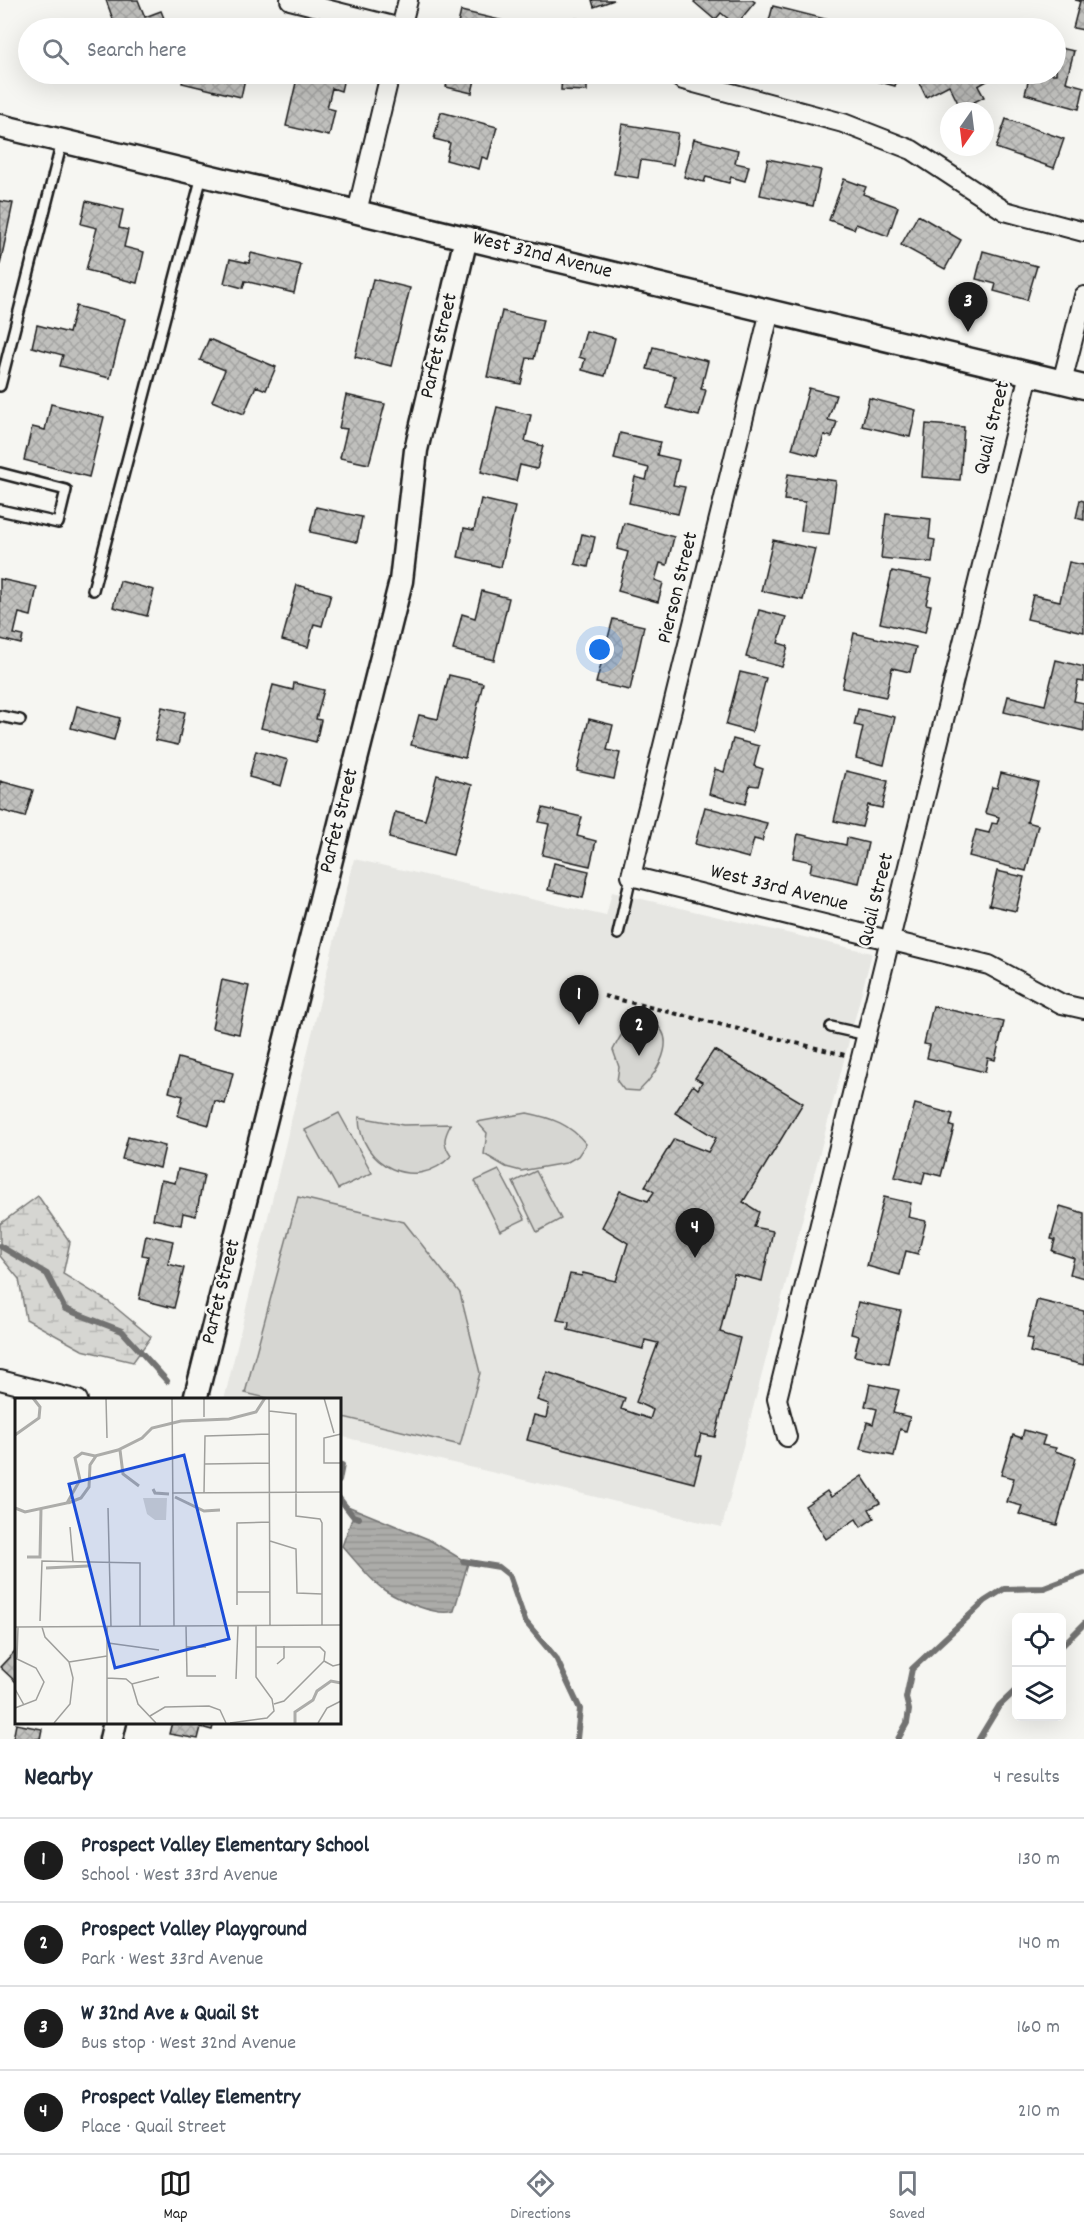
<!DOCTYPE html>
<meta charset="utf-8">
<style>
:root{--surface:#fff;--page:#f6f6f7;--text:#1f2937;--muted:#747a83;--line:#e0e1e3;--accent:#1c1c1c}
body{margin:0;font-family:Dekko,sans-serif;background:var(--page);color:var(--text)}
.controls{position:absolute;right:18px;bottom:18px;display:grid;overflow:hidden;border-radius:9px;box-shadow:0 6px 24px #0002}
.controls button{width:54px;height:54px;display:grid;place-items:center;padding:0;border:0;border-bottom:2px solid var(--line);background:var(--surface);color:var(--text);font:30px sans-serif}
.compass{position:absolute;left:940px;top:102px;width:54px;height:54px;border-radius:50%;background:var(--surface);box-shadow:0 6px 24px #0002;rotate:194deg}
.you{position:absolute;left:600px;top:650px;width:21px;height:21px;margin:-15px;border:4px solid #fff;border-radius:50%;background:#1a73e8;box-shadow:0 0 0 9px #1a73e833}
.badge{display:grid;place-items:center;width:39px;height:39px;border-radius:50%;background:var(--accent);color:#fff;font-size:20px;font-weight:700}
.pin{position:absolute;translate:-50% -50px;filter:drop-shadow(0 2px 3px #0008)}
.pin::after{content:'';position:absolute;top:32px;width:21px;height:18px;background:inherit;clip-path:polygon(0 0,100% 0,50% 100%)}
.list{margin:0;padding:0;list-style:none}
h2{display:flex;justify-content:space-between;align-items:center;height:78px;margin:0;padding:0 24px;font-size:26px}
h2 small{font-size:20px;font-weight:400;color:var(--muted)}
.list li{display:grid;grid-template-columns:39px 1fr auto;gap:18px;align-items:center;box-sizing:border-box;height:84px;padding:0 24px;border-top:2px solid var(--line)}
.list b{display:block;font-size:22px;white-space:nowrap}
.list p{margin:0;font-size:20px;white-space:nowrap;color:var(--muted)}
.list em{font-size:20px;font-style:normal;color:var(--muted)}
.icon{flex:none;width:33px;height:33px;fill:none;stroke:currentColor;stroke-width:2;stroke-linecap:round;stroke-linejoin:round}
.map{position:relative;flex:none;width:1084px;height:1739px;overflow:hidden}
.search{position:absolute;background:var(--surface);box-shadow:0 6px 24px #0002;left:18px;right:18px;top:18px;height:66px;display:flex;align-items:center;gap:15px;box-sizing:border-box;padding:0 21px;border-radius:33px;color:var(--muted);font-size:22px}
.sheet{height:414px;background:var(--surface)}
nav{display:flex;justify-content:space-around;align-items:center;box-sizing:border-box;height:84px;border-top:2px solid var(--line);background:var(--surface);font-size:16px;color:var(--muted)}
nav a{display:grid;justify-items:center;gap:3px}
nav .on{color:var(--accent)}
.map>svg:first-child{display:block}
.built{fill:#e6e6e2}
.wetland{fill:url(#wetland-marsh);stroke:#797977;stroke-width:1.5}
.park{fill:#d6d6d2;stroke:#797977;stroke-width:1.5}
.water{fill:url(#water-rules);stroke:#727271;stroke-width:1.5}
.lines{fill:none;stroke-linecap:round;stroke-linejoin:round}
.stream{stroke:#727271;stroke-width:6}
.building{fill:url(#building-cross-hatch);stroke:#1c1c1c;stroke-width:1.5}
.service-casing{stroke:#1c1c1c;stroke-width:14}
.minor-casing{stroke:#1c1c1c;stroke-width:22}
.tertiary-casing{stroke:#1c1c1c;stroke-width:27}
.path{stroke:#1c1c1c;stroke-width:4;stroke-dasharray:4.5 4.5;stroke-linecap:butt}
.service{stroke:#f6f6f2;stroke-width:9}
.minor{stroke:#f6f6f2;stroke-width:18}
.tertiary{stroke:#f6f6f2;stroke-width:22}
.labels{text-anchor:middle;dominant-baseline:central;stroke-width:5;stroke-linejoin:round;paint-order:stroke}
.street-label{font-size:21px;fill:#1c1c1c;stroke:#f6f6f2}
.inset-river{fill:none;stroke:#acaca9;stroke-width:3}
.inset-road{fill:none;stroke:#9f9f9c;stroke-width:1.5}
.view{fill:#1d4ed8;fill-opacity:0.15;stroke:#1d4ed8;stroke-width:3}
.inset-edge{fill:none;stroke:#1c1c1c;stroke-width:3}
</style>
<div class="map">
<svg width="1084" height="1739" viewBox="0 0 1084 1739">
<defs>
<pattern id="wetland-marsh" width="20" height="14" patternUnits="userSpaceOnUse" patternTransform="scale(1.5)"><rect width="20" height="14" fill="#d6d6d2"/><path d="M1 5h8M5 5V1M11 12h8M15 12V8" fill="none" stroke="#b7b7b4"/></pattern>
<pattern id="water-rules" width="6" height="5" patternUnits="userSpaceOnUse" patternTransform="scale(1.5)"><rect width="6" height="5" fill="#acaca9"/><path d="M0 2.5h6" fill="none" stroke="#939391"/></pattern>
<pattern id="building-cross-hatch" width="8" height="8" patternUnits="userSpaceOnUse" patternTransform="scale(1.5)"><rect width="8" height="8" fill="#c0c0bd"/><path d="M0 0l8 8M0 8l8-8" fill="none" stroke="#a4a4a2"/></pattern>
</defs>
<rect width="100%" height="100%" fill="#f6f6f2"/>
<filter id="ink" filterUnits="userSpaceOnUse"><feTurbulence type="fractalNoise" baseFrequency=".0167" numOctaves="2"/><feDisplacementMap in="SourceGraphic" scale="12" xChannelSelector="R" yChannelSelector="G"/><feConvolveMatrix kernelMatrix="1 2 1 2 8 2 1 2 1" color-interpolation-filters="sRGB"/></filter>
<g filter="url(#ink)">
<path class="built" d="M 354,859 L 606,916 L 612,892 L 872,953 L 722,1527 L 339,1436 L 339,1400 L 224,1400 Z"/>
<path class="wetland" d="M 38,1196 L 70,1242 L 63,1274 L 109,1302 L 151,1337 L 133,1362 L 82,1350 L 26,1319 L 19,1279 L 0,1256 L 0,1224 Z"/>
<path class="park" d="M 642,1020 C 684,1027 660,1072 639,1091 L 624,1090 L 617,1081 L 619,1067 L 613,1050 C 620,1037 626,1023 642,1020 Z
M 339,1113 L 372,1173 L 338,1189 L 305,1130 Z
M 527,1113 C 552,1118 570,1124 586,1144 L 578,1156 L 566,1163 L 521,1171 L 506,1167 L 484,1154 L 487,1133 L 477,1122 Z
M 359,1117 L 403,1125 L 451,1124 C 444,1137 442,1143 451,1156 C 416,1193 359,1166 359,1117 Z
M 499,1170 L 525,1219 L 500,1231 L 475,1181 Z
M 536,1171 L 561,1219 L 537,1232 L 513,1182 Z
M 298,1197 L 404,1222 L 460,1293 L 480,1373 L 460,1445 L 339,1416 L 339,1400 L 275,1400 L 245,1393 Z"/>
<path class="water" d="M 345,1505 L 428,1539 L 468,1563 L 454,1611 C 436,1617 400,1600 384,1590 C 369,1579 355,1560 342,1546 L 353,1516 Z"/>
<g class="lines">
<path class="stream" d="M 0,1246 L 47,1274 L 65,1309 L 122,1331 L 167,1381
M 339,1464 L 342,1465 L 339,1481
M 339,1498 L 353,1516 L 359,1518
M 463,1561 L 499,1567 L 509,1575 L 525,1621 L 556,1658 L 580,1709 L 577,1739
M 1062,1646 L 1084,1624
M 898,1739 L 907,1723 L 909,1710 L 906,1698 L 912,1669 L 985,1601 L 1004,1589 L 1044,1588 L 1084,1573
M 979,1739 L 999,1706 L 1016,1690"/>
</g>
<path class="building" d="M 106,0 L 138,0 L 145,17 L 161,11 L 168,28 L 107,28 L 115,25 Z
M 592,0 L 614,0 L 594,7 Z
M 696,0 L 752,0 L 755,2 L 736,25 L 721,13 L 715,20 L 694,2 Z
M 1075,0 L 1084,0 L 1084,30 L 1073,28 L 1080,1 Z
M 773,6 L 829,20 L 827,28 L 767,28 Z
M 461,11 L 504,21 L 502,28 L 457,28 Z
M 552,18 L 588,19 L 588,28 L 551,28 Z
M 881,23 L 899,28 L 879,28 Z
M 1056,47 L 1074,51 L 1066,82 L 1084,87 L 1079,109 L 1025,94 L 1030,74 L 1056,74 Z
M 184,74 L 246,74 L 241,97 L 182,83 Z
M 298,74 L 317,79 L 318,74 L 345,74 L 341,91 L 332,88 L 327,108 L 335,110 L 329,136 L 286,126 Z
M 449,74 L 491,74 L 490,78 L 476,75 L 472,93 L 446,87 Z
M 562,74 L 587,74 L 587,91 L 561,90 Z
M 875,74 L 899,74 L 895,86 L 873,80 Z
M 915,74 L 986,74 L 989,80 L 978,86 L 984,97 L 961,109 L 949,85 L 926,97 Z
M 441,112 L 497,127 L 488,159 L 482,157 L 479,169 L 446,160 L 450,143 L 434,139 Z
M 1006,119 L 1064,139 L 1054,168 L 996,148 Z
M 622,124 L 678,133 L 673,165 L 641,160 L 638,178 L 614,174 Z
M 694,139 L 738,150 L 735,163 L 749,166 L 745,181 L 731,177 L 729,183 L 706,177 L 704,182 L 684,177 Z
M 768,159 L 821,170 L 813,206 L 760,195 Z
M 844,179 L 866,187 L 863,194 L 898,207 L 888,236 L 856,224 L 854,229 L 829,220 Z
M 0,201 L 13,203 L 0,265 Z
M 86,201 L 123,210 L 119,228 L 128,230 L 124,247 L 144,252 L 137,283 L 86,270 L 97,228 L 81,224 Z
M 918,215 L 961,240 L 945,269 L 901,245 Z
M 983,251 L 1037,266 L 1027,300 L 994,291 L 996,284 L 976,279 Z
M 251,253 L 301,265 L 294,293 L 245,281 L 243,288 L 224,283 L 230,259 L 249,263 Z
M 373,279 L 410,288 L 391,366 L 355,357 Z
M 76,306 L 125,319 L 110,378 L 60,366 L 63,355 L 32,347 L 37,325 L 69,333 Z
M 502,311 L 543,320 L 534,359 L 527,358 L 521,384 L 487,377 Z
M 586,331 L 615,338 L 605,376 L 582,370 L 585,359 L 579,357 Z
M 209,339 L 276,367 L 266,390 L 256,386 L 244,414 L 212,401 L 225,370 L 200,360 Z
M 653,347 L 708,361 L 701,389 L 706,390 L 699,416 L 667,408 L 675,376 L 647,369 Z
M 809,388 L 836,395 L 828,420 L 837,422 L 832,437 L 824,435 L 818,456 L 792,449 Z
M 346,395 L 385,404 L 369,464 L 340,458 L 347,429 L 339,428 Z
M 869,398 L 916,410 L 910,437 L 862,426 Z
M 51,404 L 104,417 L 89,477 L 24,460 L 32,427 L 45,430 Z
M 497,407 L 531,415 L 525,441 L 543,446 L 537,469 L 520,465 L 516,481 L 481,472 Z
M 926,424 L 964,427 L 960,480 L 922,477 Z
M 620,433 L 660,442 L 657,455 L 679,460 L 673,485 L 685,487 L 678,514 L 629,503 L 635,477 L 646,480 L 649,468 L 614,459 Z
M 788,474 L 836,481 L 829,534 L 801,531 L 805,502 L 784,500 Z
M 481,499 L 515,507 L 501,567 L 458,557 L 464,528 L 474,530 Z
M 1080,500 L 1084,501 L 1084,520 L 1076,518 Z
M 316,507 L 362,517 L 357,542 L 310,532 Z
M 886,514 L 931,519 L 929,539 L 935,540 L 932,563 L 881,558 Z
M 624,523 L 674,537 L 667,565 L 660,563 L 655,580 L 663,583 L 658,602 L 618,591 L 628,552 L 617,549 Z
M 582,534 L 595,537 L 588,567 L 575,564 Z
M 773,540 L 815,549 L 803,600 L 761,591 Z
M 1069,562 L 1084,565 L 1084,632 L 1027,619 L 1033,595 L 1060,601 Z
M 892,571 L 932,579 L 926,604 L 931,605 L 925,633 L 880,623 Z
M 0,579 L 37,587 L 31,616 L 19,613 L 14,634 L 23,636 L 21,644 L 0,639 Z
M 120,581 L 154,590 L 147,616 L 113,607 Z
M 297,585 L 331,594 L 322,626 L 314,624 L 308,647 L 282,640 Z
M 482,591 L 509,598 L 494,660 L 453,650 L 462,614 L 475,618 Z
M 759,610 L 786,617 L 778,643 L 788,646 L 782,667 L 746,657 Z
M 613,619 L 644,626 L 630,690 L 596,683 Z
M 854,633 L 916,647 L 910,672 L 892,668 L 886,697 L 842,688 Z
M 1056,660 L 1084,667 L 1084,682 L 1078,681 L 1074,701 L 1084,703 L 1084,731 L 1004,712 L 1008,696 L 1045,705 Z
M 740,672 L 766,678 L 752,732 L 726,725 Z
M 449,675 L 483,683 L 465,758 L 411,745 L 419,715 L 438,719 Z
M 294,683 L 324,690 L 316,719 L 321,720 L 316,742 L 261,728 L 273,685 L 293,690 Z
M 77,706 L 120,718 L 114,740 L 71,728 Z
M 162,707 L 185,712 L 178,745 L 155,740 Z
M 858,709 L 895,717 L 884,765 L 856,758 L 863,727 L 854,725 Z
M 589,719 L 613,725 L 607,750 L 620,753 L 614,779 L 577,771 Z
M 733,739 L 759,746 L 754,766 L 763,769 L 758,786 L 750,785 L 745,804 L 709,794 L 715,769 L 724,772 Z
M 256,751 L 288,760 L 281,786 L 249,777 Z
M 846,771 L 888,781 L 882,808 L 868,805 L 862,827 L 834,821 Z
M 1001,773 L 1038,782 L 1027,822 L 1038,825 L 1026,871 L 969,856 L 976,830 L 989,833 L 992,823 L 997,824 L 999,817 L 985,813 L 992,787 L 997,788 Z
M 437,775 L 472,785 L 453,855 L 389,838 L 395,812 L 425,820 Z
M 0,781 L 33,790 L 25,817 L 0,810 Z
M 705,807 L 767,823 L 762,841 L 754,839 L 749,858 L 695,844 Z
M 543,808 L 582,817 L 577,836 L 596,841 L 590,866 L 542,855 L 549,824 L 539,822 Z
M 798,834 L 846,845 L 847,838 L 868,843 L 859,883 L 810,872 L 812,862 L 793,858 Z
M 554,863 L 589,871 L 583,898 L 548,890 Z
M 997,871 L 1024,877 L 1016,911 L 989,905 Z
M 222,980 L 249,986 L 239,1034 L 212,1028 Z
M 933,1006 L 1004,1022 L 995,1060 L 988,1058 L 985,1072 L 927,1058 L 930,1045 L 924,1044 Z
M 714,1050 L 803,1103 L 743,1202 L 759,1212 L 754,1227 L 773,1231 L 762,1281 L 734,1274 L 720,1332 L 740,1338 L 715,1437 L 701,1434 L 696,1455 L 701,1456 L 694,1483 L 527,1440 L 534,1415 L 546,1418 L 549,1404 L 537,1400 L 547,1372 L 625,1398 L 621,1409 L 650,1419 L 653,1410 L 636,1402 L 658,1343 L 645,1340 L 643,1349 L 568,1330 L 569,1322 L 557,1320 L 570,1274 L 582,1276 L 583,1273 L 616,1281 L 628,1243 L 602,1227 L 620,1191 L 648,1201 L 654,1192 L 645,1186 L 674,1139 L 708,1152 L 716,1138 L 675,1113 L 693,1085 L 698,1089 L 702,1082 L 695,1078 Z
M 178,1058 L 233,1073 L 225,1104 L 215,1101 L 209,1125 L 178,1116 L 183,1096 L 169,1092 Z
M 915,1104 L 953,1114 L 950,1126 L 954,1127 L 941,1176 L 925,1172 L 922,1184 L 895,1177 Z
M 128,1137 L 165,1146 L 160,1168 L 122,1159 Z
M 178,1169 L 204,1175 L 196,1216 L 183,1213 L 181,1225 L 153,1219 L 161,1180 L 175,1183 Z
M 884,1197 L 911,1203 L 908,1217 L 926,1221 L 918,1254 L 906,1251 L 900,1275 L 867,1266 Z
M 1060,1206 L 1084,1213 L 1084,1278 L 1070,1274 L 1074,1258 L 1052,1251 L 1055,1240 L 1051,1239 Z
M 146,1235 L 173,1241 L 168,1264 L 184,1268 L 174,1308 L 139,1299 L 148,1256 L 142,1255 Z
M 1037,1300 L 1084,1311 L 1084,1365 L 1030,1352 L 1033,1339 L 1027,1338 Z
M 858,1302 L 901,1311 L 889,1363 L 854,1356 L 859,1336 L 851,1334 Z
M 870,1384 L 899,1390 L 893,1413 L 910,1417 L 906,1431 L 900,1429 L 894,1456 L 860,1449 L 867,1422 L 873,1424 L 877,1409 L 865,1406 Z
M 1024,1430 L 1045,1436 L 1042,1445 L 1056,1448 L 1055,1451 L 1076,1458 L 1057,1525 L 1019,1514 L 1022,1506 L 1007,1502 L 1014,1478 L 1001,1475 L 1013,1435 L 1022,1438 Z
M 862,1476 L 880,1503 L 869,1509 L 874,1518 L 861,1527 L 856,1519 L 826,1539 L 805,1506 L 827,1491 L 831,1497 Z
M 16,1650 L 16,1682 L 0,1667 Z
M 172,1722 L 214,1722 L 212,1730 L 201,1727 L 198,1739 L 169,1734 Z
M 16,1724 L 42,1729 L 40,1739 L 13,1739 Z"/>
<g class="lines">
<defs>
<path id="service" d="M 0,386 L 62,142
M 0,473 L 66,490 L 58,523 L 0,510
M 93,590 L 202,176
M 0,716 L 20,720
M 618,934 L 631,876
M 831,1027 L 867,1035"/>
<path id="minor" d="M 290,0 L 401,28
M 401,28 L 408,0
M 674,74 L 683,80 L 843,123 L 912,150 L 1005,211 L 1084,232
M 357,212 L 390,74
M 770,311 L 631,876 L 989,965 L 1062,1004 L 1084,1009
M 1062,382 L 1084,296
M 0,1380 L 78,1400
M 787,1437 L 777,1399 L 1029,374"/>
<path id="tertiary" d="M 0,126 L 1084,387
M 195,1400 L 401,581 L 416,450 L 466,238
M 111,1739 L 115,1722"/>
</defs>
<use href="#service" class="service-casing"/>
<use href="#minor" class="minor-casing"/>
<use href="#tertiary" class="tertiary-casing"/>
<path class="path" d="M 604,996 L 845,1055"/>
<use href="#service" class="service"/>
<use href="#minor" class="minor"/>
<use href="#tertiary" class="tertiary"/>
</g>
</g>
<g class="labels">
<g class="street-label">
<text transform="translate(542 256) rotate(14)">West 32nd Avenue</text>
<text transform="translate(440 346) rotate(-77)">Parfet Street</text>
<text transform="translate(993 428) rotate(-76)">Quail Street</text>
<text transform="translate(679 588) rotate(-76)">Pierson Street</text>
<text transform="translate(340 821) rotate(-76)">Parfet Street</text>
<text transform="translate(779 889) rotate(14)">West 33rd Avenue</text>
<text transform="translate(877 900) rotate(-76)">Quail Street</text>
<text transform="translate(222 1292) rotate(-76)">Parfet Street</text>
</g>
</g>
<g transform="translate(15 1398)">
<rect width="326" height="326" fill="#f6f6f2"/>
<path d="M 128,100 L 152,100 L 151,122 L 140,122 L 132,116 Z" fill="#d6d6d2"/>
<path class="inset-river" d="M 0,37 L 24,20 L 25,9 L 18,0M 105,52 L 108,76 L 124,88M 138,91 L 140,95 L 154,96M 160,99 L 189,113 L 205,112M 53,105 L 66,100 L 74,89 L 75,67 L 81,58M 0,110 L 10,114 L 52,105 L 65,82 L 60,60 L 67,55 L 80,58 L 103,52 L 127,40 L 137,30 L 166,23 L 214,21 L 241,14 L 250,0M 12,159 L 25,159 L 26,111M 31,170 L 73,168M 280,325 L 280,314 L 298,302 L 302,293 L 316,283 L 326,285"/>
<path class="inset-road" d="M 91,0 L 92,40M 157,0 L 159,228M 254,0 L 255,228M 309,0 L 319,35M 254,13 L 281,16 L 281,118 L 305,121 L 307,125 L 307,227M 189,19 L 189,0M 326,36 L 309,40 L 309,65 L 326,65M 189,66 L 255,65M 157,95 L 326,94M 189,95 L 190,38 L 254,36M 93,110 L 96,229M 55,129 L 58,163M 255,143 L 281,151 L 282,195 L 307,196M 222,194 L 255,194M 222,207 L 222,125 L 255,124M 25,223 L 27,163 L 125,165 L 125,228M 171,228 L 172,278 L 201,278M 0,229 L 326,227M 27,229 L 30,239 L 54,264 L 58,280 L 55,306 L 39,325M 92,229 L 92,325M 93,245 L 144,252M 172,249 L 191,249M 241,249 L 305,249 L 310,254 L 309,263M 0,260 L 21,270 L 29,284 L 21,302 L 0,310M 2,260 L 3,229M 309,263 L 318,268 L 326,266M 54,264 L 92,258M 262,266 L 269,260 L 269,248M 92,280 L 111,281 L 117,286 L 144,279M 221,281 L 223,228M 117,286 L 123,306 L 141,325M 0,291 L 9,307M 259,306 L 269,303 L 309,263M 135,318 L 150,309 L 194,308 L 205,312 L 211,325M 215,325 L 252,320 L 259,313 L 257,301 L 241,279 L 241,228M 303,325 L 312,310 L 326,303"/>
<path class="view" d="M 169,57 L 214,241 L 100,270 L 54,86 Z"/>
<rect width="326" height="326" class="inset-edge"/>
</g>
</svg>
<div class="controls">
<button><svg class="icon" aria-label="locate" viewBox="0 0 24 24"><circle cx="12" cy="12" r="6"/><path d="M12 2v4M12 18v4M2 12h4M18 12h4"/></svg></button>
<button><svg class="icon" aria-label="layers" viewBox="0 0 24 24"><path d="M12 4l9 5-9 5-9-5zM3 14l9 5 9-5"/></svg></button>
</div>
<svg class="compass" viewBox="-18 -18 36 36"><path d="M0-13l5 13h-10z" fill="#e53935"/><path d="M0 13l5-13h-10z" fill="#747a83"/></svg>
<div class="you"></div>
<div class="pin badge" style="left:579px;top:1025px">1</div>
<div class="pin badge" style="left:639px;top:1056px">2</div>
<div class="pin badge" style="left:968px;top:332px">3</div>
<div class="pin badge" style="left:695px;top:1258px">4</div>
<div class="search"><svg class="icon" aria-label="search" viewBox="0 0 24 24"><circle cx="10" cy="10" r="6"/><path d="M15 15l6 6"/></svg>Search here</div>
</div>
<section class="sheet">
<h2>Nearby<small>4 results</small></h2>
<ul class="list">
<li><span class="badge">1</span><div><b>Prospect Valley Elementary School</b><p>School · West 33rd Avenue</p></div><em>130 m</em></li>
<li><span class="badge">2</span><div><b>Prospect Valley Playground</b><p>Park · West 33rd Avenue</p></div><em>140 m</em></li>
<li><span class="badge">3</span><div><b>W 32nd Ave &amp; Quail St</b><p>Bus stop · West 32nd Avenue</p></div><em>160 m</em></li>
<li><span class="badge">4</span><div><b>Prospect Valley Elementry</b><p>Place · Quail Street</p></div><em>210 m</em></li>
</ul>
</section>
<nav>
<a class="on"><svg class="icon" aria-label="map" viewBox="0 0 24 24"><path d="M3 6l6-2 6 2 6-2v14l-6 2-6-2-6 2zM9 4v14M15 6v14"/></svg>Map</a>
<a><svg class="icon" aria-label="directions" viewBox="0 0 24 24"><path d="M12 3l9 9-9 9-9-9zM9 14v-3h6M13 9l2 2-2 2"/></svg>Directions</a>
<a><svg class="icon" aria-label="saved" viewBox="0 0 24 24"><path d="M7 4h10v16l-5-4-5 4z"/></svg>Saved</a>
</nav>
